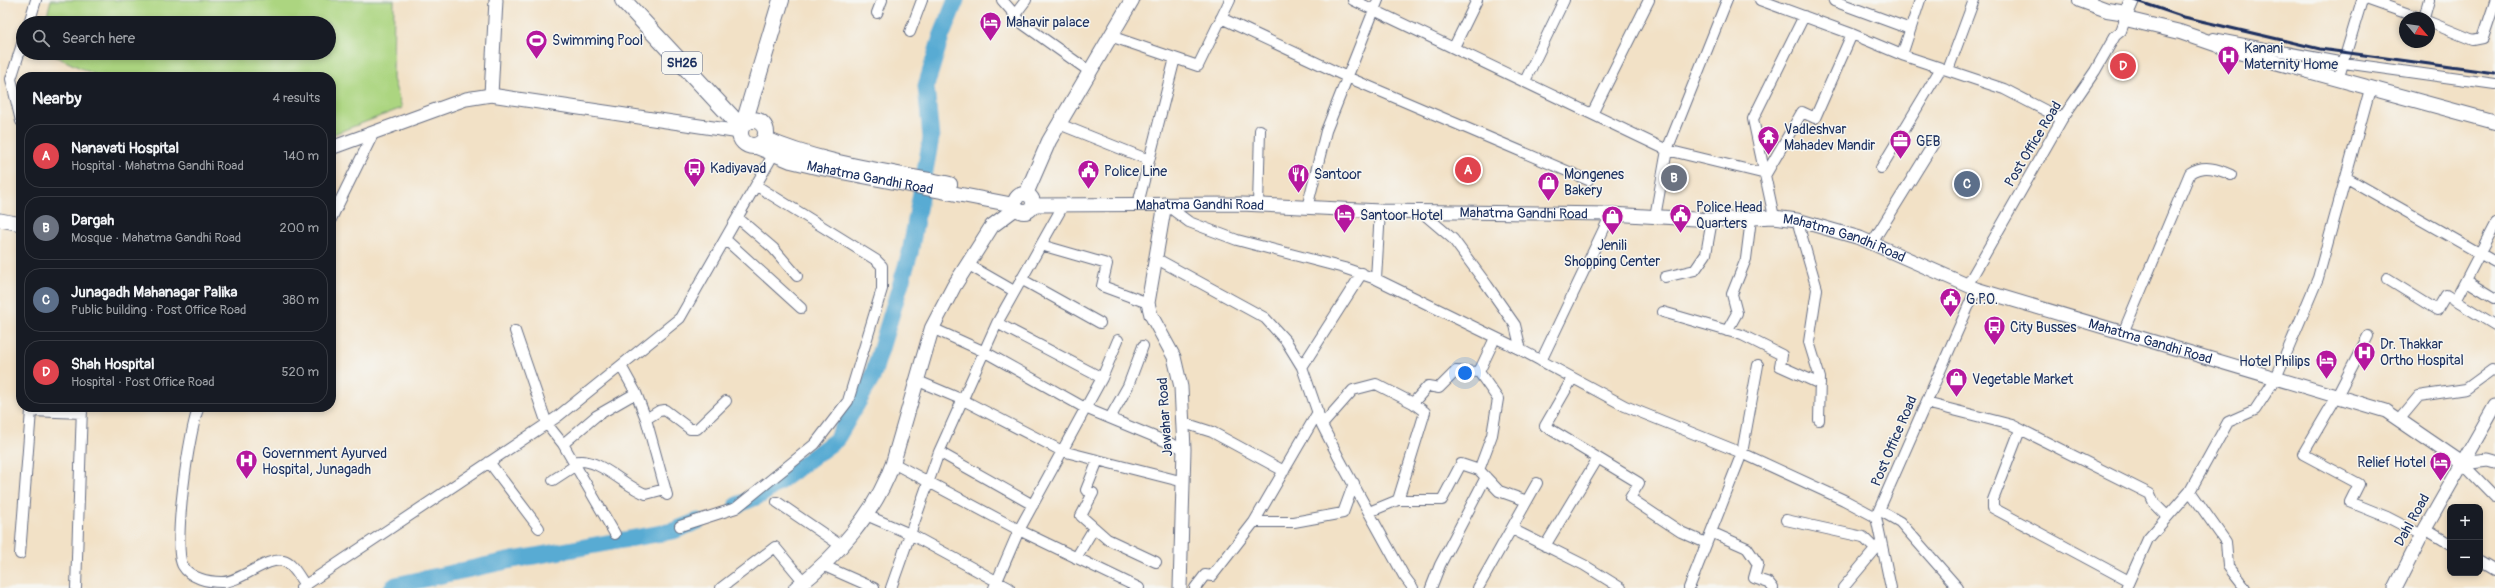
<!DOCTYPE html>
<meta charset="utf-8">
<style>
:root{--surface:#171b24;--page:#242831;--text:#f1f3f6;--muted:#9ea1a6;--line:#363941;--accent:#1a73e8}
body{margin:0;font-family:Pangolin,sans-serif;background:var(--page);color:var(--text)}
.controls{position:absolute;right:12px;bottom:12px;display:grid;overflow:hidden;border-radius:8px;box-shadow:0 2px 6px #0003}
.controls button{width:36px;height:36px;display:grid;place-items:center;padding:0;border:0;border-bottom:1px solid var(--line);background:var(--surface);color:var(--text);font:20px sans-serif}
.compass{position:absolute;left:2399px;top:12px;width:36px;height:36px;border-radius:50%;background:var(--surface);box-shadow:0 2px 6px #0003;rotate:119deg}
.you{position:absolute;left:1465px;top:373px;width:14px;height:14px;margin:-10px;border:3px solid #fff;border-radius:50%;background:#1a73e8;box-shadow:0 0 0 6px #1a73e833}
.badge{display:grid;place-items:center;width:26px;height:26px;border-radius:50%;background:var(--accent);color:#fff;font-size:13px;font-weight:700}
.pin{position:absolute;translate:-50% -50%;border:2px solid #fff;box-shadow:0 1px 4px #0006}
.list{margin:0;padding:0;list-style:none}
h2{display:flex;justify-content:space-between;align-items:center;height:52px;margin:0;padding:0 16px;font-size:17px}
h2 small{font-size:13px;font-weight:400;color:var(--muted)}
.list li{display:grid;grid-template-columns:26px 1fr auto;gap:12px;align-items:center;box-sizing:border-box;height:64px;margin:0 8px 8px;padding:0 8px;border:1px solid var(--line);border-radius:16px}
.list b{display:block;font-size:15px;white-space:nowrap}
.list p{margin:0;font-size:13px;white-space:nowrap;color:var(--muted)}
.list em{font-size:13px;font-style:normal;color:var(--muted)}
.icon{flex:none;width:22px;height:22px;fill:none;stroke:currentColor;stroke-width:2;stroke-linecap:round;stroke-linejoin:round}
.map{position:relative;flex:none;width:2495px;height:588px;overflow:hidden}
.search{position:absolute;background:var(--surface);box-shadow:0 2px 6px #0003;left:16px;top:16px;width:320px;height:44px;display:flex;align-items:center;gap:10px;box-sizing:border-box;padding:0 14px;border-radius:22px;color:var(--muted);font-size:15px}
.panel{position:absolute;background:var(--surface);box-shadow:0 2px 6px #0003;left:16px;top:72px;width:320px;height:340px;border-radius:16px}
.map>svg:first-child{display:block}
.green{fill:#acd580;stroke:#64826f}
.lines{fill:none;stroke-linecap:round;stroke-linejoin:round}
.river{stroke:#58abd3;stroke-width:17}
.minor-casing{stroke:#666d82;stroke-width:12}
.tertiary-casing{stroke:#666d82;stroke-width:15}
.secondary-casing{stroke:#666d82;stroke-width:16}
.primary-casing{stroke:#666d82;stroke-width:18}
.minor{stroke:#fff;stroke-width:10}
.tertiary{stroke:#fff;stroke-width:13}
.secondary{stroke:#fff;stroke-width:14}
.primary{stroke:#fff;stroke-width:16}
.rail{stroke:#1b2f5e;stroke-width:3}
.labels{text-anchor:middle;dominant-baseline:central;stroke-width:3;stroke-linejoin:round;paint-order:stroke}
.shield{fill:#f6f6f2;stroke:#5d6b8a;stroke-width:1}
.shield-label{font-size:13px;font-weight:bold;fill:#1b2f5e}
.poi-label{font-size:14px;fill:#1b2f5e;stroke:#f6f6f2;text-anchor:start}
.street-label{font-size:14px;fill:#1b2f5e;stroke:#f6f6f2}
</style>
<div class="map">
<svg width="2495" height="588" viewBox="0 0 2495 588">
<rect width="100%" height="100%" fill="#f6f6f2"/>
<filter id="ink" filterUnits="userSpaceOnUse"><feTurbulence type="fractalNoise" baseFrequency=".025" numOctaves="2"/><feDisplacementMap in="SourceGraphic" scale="8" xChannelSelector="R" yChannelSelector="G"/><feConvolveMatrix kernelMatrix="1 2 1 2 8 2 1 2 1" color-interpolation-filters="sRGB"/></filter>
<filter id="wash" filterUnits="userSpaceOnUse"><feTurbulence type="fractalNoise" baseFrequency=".012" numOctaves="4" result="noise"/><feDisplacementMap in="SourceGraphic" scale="16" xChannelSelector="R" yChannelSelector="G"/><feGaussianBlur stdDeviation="0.9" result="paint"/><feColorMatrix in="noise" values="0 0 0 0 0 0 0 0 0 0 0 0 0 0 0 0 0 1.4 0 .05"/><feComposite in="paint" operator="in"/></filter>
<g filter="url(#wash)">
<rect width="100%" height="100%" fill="#f2e1c6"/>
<path class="green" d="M 51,0 L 394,0 L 393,79 L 402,108 L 331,135 L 331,77 L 100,77 L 48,53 L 329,53 L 329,23 L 45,23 Z"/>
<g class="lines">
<path class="river" d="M 737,505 L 761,495 L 836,440 L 872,378 L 910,253 L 931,138 L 926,86 L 941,37 L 956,0
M 392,588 L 396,585 L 507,561 L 673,531 L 698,521"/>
</g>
</g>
<g filter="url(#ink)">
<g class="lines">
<defs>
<path id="minor" d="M 1002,0 L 1023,24 L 1089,71
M 1353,0 L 1667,150 L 1766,174 L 1802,112 L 1815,118 L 1852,34
M 1760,0 L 1852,34 L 1902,55 L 2004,89 L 2062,119
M 2369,0 L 2420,18
M 1834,1 L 1910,29
M 877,13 L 882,0
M 1014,16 L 1026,0
M 1221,18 L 1347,77 L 1588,180
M 2424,18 L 2429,0
M 2429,22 L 2473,40 L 2483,38 L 2495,2
M 29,23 L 36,0
M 910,32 L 922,0
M 1110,36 L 1198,66 L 1230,0
M 2213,38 L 2344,63 L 2495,84
M 1454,47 L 1477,0
M 1902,55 L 1920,0
M 1948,70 L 1974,0
M 2338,80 L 2362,0
M 1525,81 L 1564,0
M 1592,114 L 1649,0
M 21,121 L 11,79 L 23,41
M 1059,124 L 1149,160
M 1881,168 L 1941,68
M 2347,178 L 2495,262
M 1138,204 L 1175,58
M 1165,204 L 1189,222 L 1237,240 L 1344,268 L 1376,279 L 1521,350 L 1625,406 L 1742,453 L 1844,500 L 1876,517 L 1891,588
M 1258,205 L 1260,130
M 1307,208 L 1326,131 L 1378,0
M 1419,210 L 1453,239 L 1487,285 L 1515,325 L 1521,350
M 1655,217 L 1667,150 L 1727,0
M 1774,217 L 1753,119 L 1804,16
M 738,218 L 773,248 L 797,276
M 331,219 L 374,132
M 1797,220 L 1817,289 L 1809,342 L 1820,378 L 1819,420
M 726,240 L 801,308
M 1872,243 L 1934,143
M 1041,245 L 1107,264 L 1102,286 L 1148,303
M 1157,259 L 1265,318 L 1286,341 L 1302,367 L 1322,425 L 1341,462 L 1404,576 L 1413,588
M 967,264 L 1014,291
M 1665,277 L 1695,270 L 1706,254 L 1712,220
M 1021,279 L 1100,323
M 1376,279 L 1380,211
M 2387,279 L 2437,310 L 2446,295 L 2495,325
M 2467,281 L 2495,298
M 1968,284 L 2062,119 L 2095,71 L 2115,36 L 2121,31 L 2125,20
M 2455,301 L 2495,224
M 1663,312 L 1742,335 L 1782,355 L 1780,366 L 1820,384
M 997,323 L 1102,378
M 932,328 L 985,352 L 1085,408 L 1184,449
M 515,331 L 547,424 L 563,444 L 615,534
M 1727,331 L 1737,313 L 1732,294 L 1746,259 L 1751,219
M 2123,333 L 2190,173 C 2204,164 2218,169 2231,175
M 2368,336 L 2337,396 L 2303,454 L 2359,484 L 2350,502 L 2387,517 L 2422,535
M 1541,361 L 1611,214
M 621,366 L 636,393 L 646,419 L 667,495
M 1302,367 L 1362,273
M 1479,372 L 1498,399 L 1492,435 L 1479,470 L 1499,491 L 1527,501
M 1572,379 L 1545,426 L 1639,483 L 1630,498 L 1681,532 L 1706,543
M 918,381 L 963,400 L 1062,451 L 1184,482
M 1926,403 L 2012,425 L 2150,494 L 2154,503 L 2167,516
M 199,407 C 189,428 172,549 183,566 C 190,578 208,582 221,582 C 240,583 267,556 283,561 C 293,563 299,577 305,585
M 1110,418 L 1128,386 L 1143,346
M 646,419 L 659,411 L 665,410 L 690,429 L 697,429 L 726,401
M 2399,420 L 2419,396 L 2466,389 L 2492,370 L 2495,372
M 1184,423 L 1212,432 L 1284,471
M 1322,425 L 1353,390 L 1376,384 L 1413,403 L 1428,386 L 1439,388 L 1456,371 L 1479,372 L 1495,338
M 2020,430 L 1993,500 L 1993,508 L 2129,581
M 563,444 L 596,416 L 636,393
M 939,452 L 1033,505
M 1098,460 L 1086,490 L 1093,493 L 1081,516 L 1107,539 L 1156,562
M 489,462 L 539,528
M 574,462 C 597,455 625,487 646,494 L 665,489
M 893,463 L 1019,530 L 1139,588
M 2462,463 L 2495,497
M 553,480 L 576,465
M 2190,491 L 2226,542 L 2228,566 L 2245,588
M 1398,500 L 1442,500 L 1461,464 L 1479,470
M 777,502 L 840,545
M 1879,510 L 1900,522 L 1958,588
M 1369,512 L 1398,500 L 1425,412 L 1413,403
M 866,515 L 910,534 L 1009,588
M 1876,517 L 1976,289
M 1786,520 L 1863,537 L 1875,549
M 1254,522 L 1294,522 L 1343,513 L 1354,483
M 680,526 L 736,508 L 815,444 L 848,401 L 882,289 L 882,266 L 876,260 L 757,186
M 1512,529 L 1584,565 L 1621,588
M 2425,529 L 2450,544
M 1711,532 L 1747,548 L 1758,564 L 1754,578 L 1769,583 L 1773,588
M 1545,546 L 1598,458
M 20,554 L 31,411 L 82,413
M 1076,558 L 1094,528
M 2480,561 L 2495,570
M 822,565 L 874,588
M 76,588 L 82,407
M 301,588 L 557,417 L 680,318 L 777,148
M 721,588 L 775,547 L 804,582
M 891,588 L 939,452 L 997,323 L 1064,204
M 994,588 L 1019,530 L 1102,378 L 1118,340
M 1195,588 L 1205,575 L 1212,576 L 1254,522 L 1318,412
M 1431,588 L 1440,565 L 1486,477
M 1478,588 L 1537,483
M 1689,588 L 1742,453 L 1758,365
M 1843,588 L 1879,545
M 2126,588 L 2148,539 L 2190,491 L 2228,422 L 2255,410 L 2276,378 L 2318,278 L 2370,89"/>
<g id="tertiary">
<path d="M 491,95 L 496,0"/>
<path d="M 331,148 L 466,99 L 491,95 L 740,132"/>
<path d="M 1165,204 L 1148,303 L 1151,315 L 1174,357 L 1181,387 L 1184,449 L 1180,588"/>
<path id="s1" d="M 1033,205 L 1242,204 L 1380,211 L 1611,214 L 1712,220 L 1774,217 L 1797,220 L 1860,238 L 1976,289 L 2386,411 L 2462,463 L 2488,460 L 2495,462"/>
<path d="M 0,220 L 21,224"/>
<path d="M 2395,588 L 2425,529 L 2495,406"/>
</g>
<g id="secondary">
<path d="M 2080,0 L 2107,10 L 2120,12"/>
<path d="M 2126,14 L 2132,0"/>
<path d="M 2126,19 L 2180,32 L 2235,51 L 2495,122"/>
<path d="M 764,138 C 822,164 888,171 950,184"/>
<path id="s2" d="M 752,145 L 791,161 L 816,167 L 1014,205"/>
<circle cx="1024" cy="203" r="9"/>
<path d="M 1026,194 L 1049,141 L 1132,0"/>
<path d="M 796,588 C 836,557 876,512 893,463 L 932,328 L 954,286 L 992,226 L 1016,208"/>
</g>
<path id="primary" d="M 623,0 L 741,127
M740 133a13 13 0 1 1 26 0a13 13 0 1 1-26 0Z
M 744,123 L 781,0"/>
</defs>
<use href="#minor" class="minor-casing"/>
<use href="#tertiary" class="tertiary-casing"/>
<use href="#secondary" class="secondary-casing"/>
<use href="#primary" class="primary-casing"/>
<use href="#minor" class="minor"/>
<use href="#tertiary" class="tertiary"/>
<use href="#secondary" class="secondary"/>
<use href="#primary" class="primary"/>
<path class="rail" d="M 2134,0 L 2184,17 L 2320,49 L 2495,73"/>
</g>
</g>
<defs>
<symbol id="hotel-pin" viewBox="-11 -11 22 30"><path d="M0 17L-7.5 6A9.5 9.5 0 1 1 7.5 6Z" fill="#b5179e" stroke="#f6f6f2"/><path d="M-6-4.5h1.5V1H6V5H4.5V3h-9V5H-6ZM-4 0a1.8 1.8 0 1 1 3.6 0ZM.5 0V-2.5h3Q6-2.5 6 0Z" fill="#fff"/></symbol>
<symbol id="stadium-pin" viewBox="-11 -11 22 30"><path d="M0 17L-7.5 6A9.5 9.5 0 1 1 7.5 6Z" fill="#b5179e" stroke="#f6f6f2"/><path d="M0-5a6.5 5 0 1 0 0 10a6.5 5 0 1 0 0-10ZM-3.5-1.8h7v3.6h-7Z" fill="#fff"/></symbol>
<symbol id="hospital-pin" viewBox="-11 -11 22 30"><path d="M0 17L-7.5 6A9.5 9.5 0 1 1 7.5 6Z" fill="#b5179e" stroke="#f6f6f2"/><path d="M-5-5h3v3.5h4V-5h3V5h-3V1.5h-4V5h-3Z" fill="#fff"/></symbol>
<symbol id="temple-pin" viewBox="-11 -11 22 30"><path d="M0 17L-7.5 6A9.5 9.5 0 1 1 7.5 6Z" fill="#b5179e" stroke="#f6f6f2"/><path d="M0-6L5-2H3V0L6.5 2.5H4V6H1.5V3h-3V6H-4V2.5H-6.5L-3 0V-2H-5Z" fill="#fff"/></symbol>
<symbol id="office-pin" viewBox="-11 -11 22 30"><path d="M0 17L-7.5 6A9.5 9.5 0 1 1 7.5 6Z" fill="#b5179e" stroke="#f6f6f2"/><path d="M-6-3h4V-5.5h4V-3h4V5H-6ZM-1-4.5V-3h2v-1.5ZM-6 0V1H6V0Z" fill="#fff"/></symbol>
<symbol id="bus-pin" viewBox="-11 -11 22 30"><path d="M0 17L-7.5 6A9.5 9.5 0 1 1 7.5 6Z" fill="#b5179e" stroke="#f6f6f2"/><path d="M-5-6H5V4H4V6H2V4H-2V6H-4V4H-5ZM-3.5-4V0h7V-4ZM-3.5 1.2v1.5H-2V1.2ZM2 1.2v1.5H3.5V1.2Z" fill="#fff"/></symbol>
<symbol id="civic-pin" viewBox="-11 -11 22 30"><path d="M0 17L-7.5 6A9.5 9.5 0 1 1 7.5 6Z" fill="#b5179e" stroke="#f6f6f2"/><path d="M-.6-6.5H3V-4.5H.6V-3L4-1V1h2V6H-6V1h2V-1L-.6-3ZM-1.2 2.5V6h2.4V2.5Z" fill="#fff"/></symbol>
<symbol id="restaurant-pin" viewBox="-11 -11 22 30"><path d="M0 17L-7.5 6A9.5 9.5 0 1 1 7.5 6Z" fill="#b5179e" stroke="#f6f6f2"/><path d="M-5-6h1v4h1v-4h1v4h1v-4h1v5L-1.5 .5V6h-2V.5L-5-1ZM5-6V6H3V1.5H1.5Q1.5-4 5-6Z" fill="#fff"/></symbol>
<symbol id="shop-pin" viewBox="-11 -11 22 30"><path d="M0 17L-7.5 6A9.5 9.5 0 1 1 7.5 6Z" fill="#b5179e" stroke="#f6f6f2"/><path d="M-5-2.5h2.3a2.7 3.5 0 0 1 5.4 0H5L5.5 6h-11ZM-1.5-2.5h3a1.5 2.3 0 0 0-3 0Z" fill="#fff"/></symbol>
</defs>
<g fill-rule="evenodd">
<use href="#hotel-pin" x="978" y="10" width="25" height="34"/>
<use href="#stadium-pin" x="524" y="28" width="25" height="34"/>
<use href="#hospital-pin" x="2216" y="44" width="25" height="34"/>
<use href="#temple-pin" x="1756" y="124" width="25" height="34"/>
<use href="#office-pin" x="1888" y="128" width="25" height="34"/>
<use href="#bus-pin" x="682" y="156" width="25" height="34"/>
<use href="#civic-pin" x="1076" y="158" width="25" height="34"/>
<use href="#restaurant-pin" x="1286" y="162" width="25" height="34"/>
<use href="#shop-pin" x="1536" y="170" width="25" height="34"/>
<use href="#hotel-pin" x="1332" y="202" width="25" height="34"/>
<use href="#civic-pin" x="1668" y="202" width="25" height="34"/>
<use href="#shop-pin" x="1600" y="204" width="25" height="34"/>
<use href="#civic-pin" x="1938" y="286" width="25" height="34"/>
<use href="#bus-pin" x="1982" y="314" width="25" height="34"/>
<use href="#hospital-pin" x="2352" y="340" width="25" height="34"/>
<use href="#hotel-pin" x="2314" y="348" width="25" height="34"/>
<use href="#shop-pin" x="1944" y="366" width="25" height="34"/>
<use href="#hospital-pin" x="234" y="448" width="25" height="34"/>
<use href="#hotel-pin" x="2428" y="450" width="25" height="34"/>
</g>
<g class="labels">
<rect class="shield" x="662" y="52" width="40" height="22" rx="3"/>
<g class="shield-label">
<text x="682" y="63">SH26</text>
</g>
<g class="poi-label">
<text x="1006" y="22">Mahavir palace</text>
<text x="552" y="40">Swimming Pool</text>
<text x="2244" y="48">Kanani<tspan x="2244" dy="16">Maternity Home</tspan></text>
<text x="1784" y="129">Vadleshvar<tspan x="1784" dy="16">Mahadev Mandir</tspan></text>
<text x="1916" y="141">GEB</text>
<text x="710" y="168">Kadiyavad</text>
<text x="1104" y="171">Police Line</text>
<text x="1314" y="174">Santoor</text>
<text x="1564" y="174">Mongenes<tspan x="1564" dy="16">Bakery</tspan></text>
<text x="1696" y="207">Police Head<tspan x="1696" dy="16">Quarters</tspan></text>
<text x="1360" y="215">Santoor Hotel</text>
<text x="1612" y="245" text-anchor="middle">Jenili<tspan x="1612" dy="16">Shopping Center</tspan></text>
<text x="1966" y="299">G.P.O.</text>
<text x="2010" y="327">City Busses</text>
<text x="2380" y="344">Dr. Thakkar<tspan x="2380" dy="16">Ortho Hospital</tspan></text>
<text x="2310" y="361" text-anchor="end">Hotel Philips</text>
<text x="1972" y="379">Vegetable Market</text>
<text x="262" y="453">Government Ayurved<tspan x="262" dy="16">Hospital, Junagadh</tspan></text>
<text x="2426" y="462" text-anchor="end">Relief Hotel</text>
</g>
<g class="street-label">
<text transform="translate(2033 144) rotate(-59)">Post Office Road</text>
<text stroke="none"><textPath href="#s2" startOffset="123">Mahatma Gandhi Road</textPath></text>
<text stroke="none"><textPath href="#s1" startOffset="167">Mahatma Gandhi Road</textPath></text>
<text stroke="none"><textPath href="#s1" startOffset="491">Mahatma Gandhi Road</textPath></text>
<text stroke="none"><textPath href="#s1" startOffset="815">Mahatma Gandhi Road</textPath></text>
<text stroke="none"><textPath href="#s1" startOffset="1139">Mahatma Gandhi Road</textPath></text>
<text transform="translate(1165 417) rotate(-94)">Jawahar Road</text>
<text transform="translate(1894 441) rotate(-67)">Post Office Road</text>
<text transform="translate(2412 520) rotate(-61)">Dahl Road</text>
</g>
</g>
</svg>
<div class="controls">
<button>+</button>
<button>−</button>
</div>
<svg class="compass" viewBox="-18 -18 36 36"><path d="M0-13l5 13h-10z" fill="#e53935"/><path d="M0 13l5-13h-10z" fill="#9ea1a6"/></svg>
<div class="you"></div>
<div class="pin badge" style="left:1468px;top:170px;background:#e0444e">A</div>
<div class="pin badge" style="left:1674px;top:178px;background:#6b7280">B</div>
<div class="pin badge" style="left:1967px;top:184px;background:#5c6f8a">C</div>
<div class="pin badge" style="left:2123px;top:66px;background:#e0444e">D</div>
<div class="search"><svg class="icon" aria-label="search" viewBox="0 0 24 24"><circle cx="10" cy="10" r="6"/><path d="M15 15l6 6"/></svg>Search here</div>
<section class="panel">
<h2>Nearby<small>4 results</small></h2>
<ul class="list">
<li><span class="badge" style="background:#e0444e">A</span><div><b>Nanavati Hospital</b><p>Hospital · Mahatma Gandhi Road</p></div><em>140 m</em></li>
<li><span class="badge" style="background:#6b7280">B</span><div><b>Dargah</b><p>Mosque · Mahatma Gandhi Road</p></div><em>200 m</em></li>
<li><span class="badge" style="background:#5c6f8a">C</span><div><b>Junagadh Mahanagar Palika</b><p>Public building · Post Office Road</p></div><em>380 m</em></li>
<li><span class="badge" style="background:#e0444e">D</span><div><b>Shah Hospital</b><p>Hospital · Post Office Road</p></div><em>520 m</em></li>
</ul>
</section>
</div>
